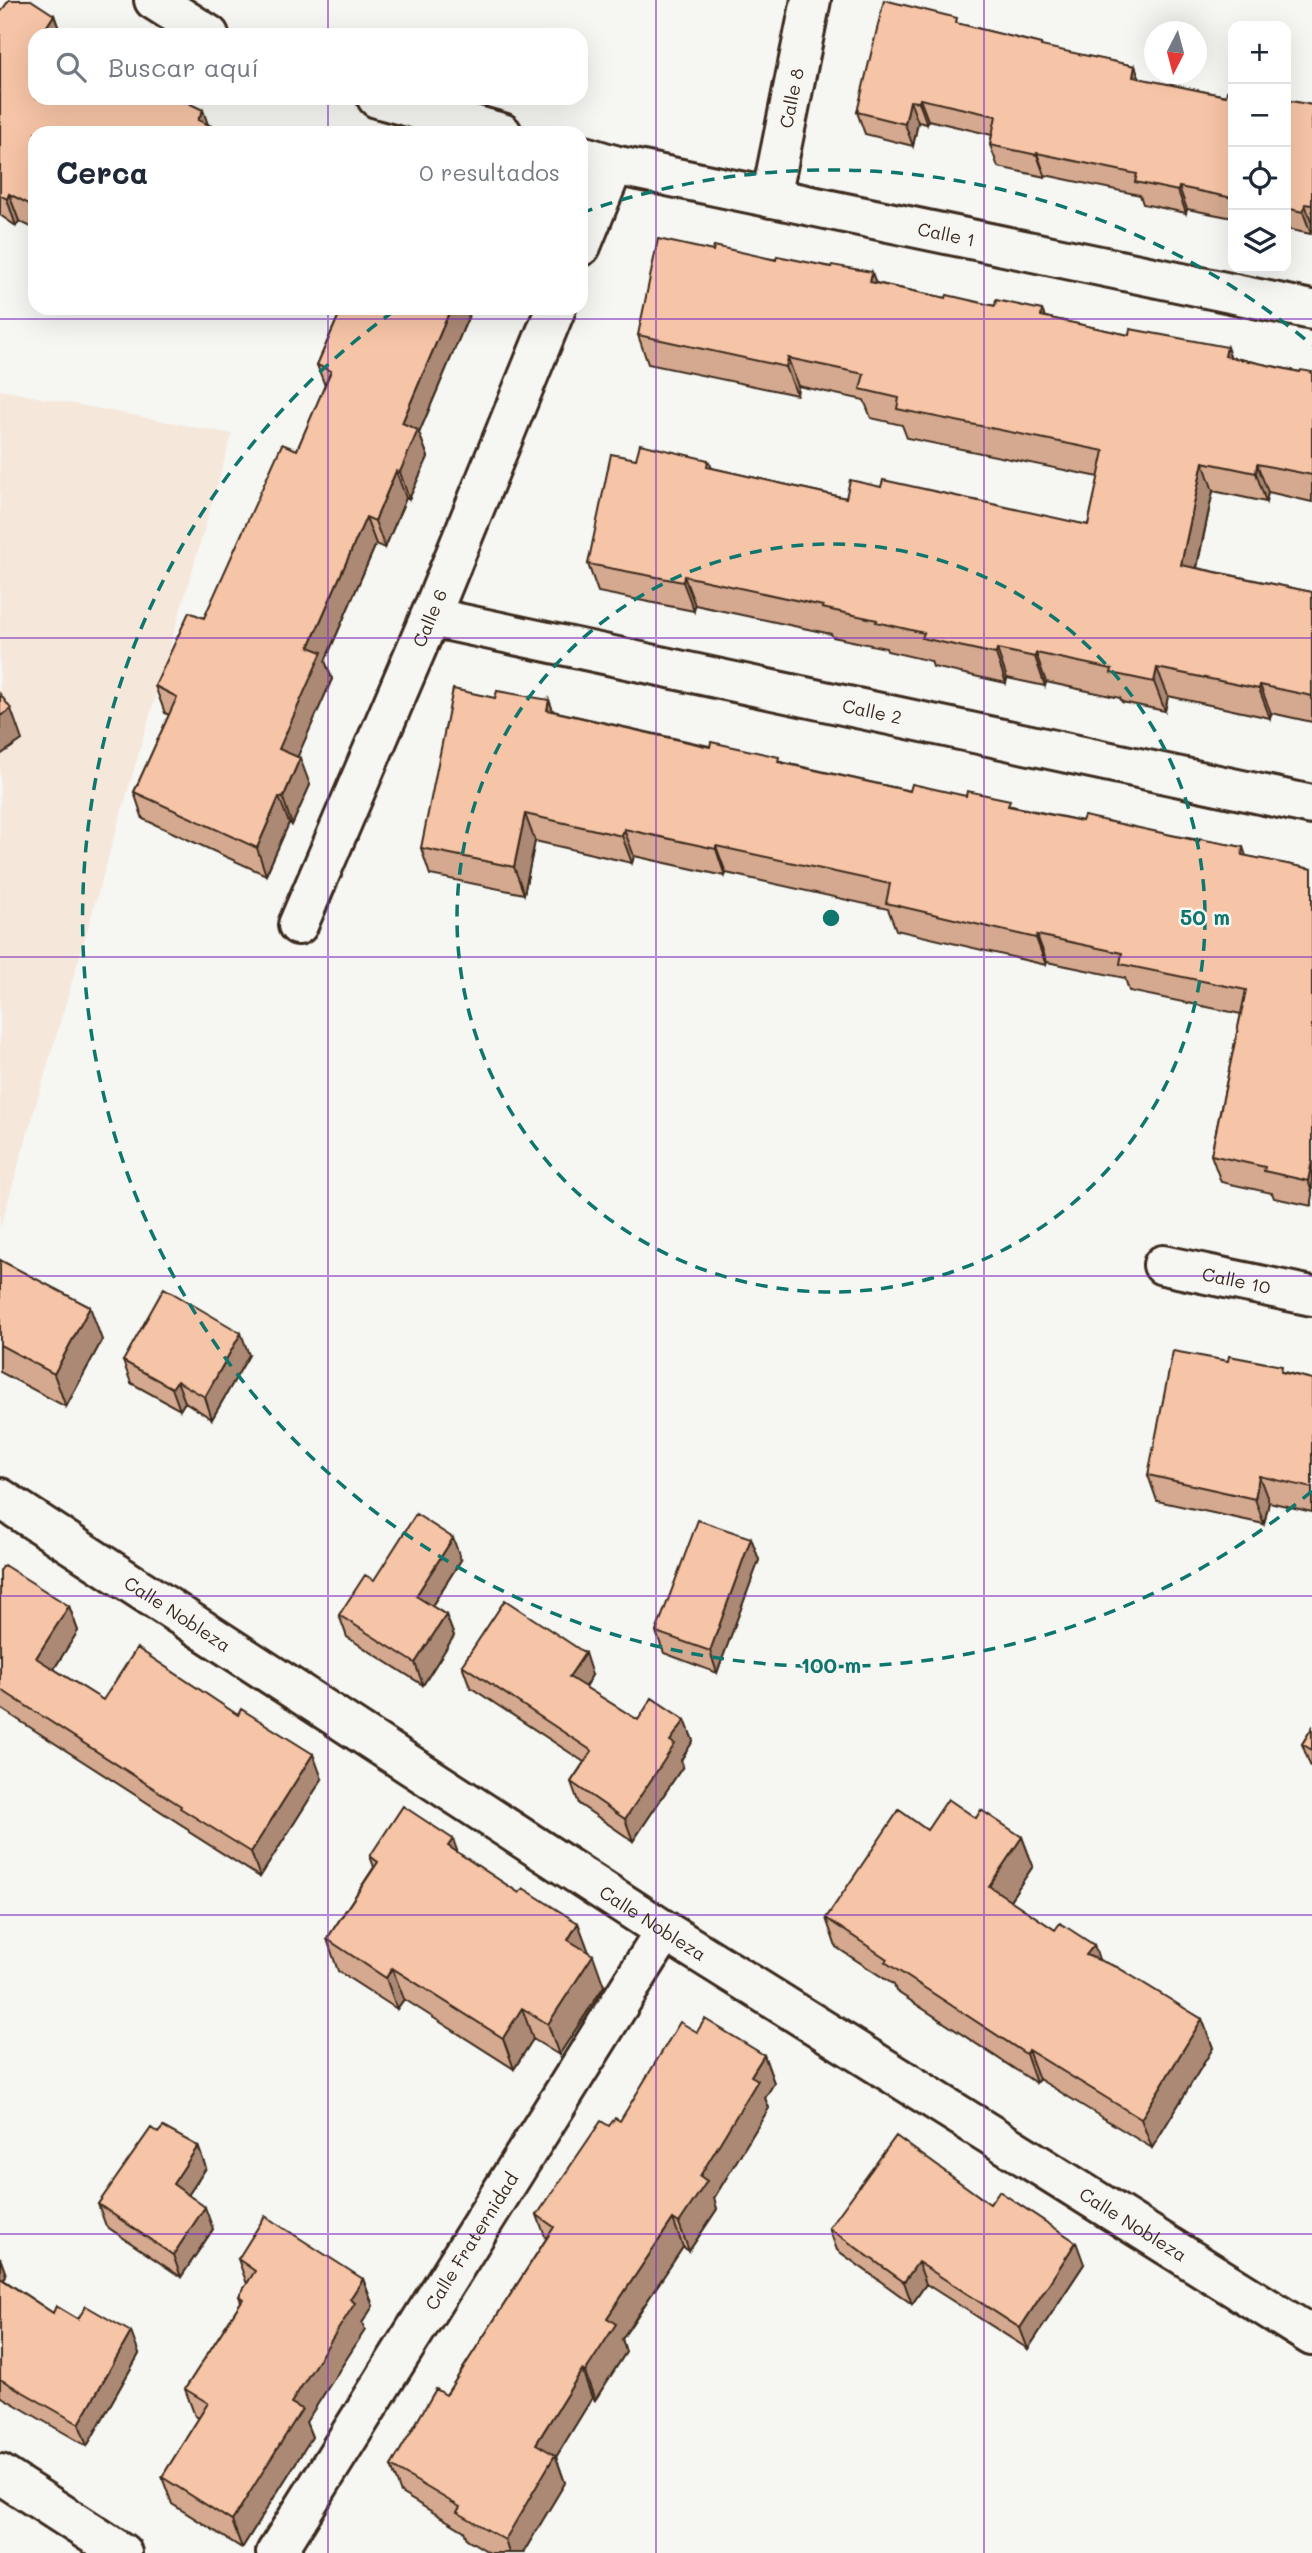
<!DOCTYPE html>
<html lang="es">
<meta charset="utf-8">
<style>
:root{--surface:#fff;--page:#f6f6f7;--text:#1f2937;--muted:#747a83;--line:#e0e1e3}
body{margin:0;font-family:Mali,sans-serif;background:var(--page);color:var(--text)}
.controls{position:absolute;right:21px;top:21px;display:grid;overflow:hidden;border-radius:14px;box-shadow:0 7px 28px #0002}
.controls button{width:63px;height:63px;display:grid;place-items:center;padding:0;border:0;border-bottom:2px solid var(--line);background:var(--surface);color:var(--text);font:35px sans-serif}
.compass{position:absolute;left:1144px;top:21px;width:63px;height:63px;border-radius:50%;background:var(--surface);box-shadow:0 7px 28px #0002;rotate:186deg}
.list{margin:0;padding:0;list-style:none}
h2{display:flex;justify-content:space-between;align-items:center;height:91px;margin:0;padding:0 28px;font-size:30px}
h2 small{font-size:23px;font-weight:400;color:var(--muted)}
.icon{flex:none;width:38px;height:38px;fill:none;stroke:currentColor;stroke-width:2;stroke-linecap:round;stroke-linejoin:round}
.map{position:relative;flex:none;width:1312px;height:2553px;overflow:hidden}
.search{position:absolute;background:var(--surface);box-shadow:0 7px 28px #0002;left:28px;top:28px;width:560px;height:77px;display:flex;align-items:center;gap:18px;box-sizing:border-box;padding:0 24px;border-radius:21px;color:var(--muted);font-size:26px}
.panel{position:absolute;background:var(--surface);box-shadow:0 7px 28px #0002;left:28px;top:126px;width:560px;height:189px;border-radius:21px}
.map>svg:first-child{display:block}
.built{fill:#f6e7db}
.lines{fill:none;stroke-linecap:round;stroke-linejoin:round}
.street-casing{stroke:#3b2a1e;stroke-width:44}
.street{stroke:#f6f6f2;stroke-width:38}
.wall{fill:#d4a98f;stroke:#3b2a1e;stroke-width:2}
.shaded-wall{fill:#ac8974;stroke:#3b2a1e;stroke-width:2}
.building{fill:#f6c4a6;stroke:#3b2a1e;stroke-width:2}
.grid{fill:none;stroke:#7b2cbf;stroke-width:2;stroke-opacity:0.55}
.ring{fill:none;stroke:#0f766e;stroke-width:3.5;stroke-dasharray:12 9}
.labels{text-anchor:middle;dominant-baseline:central;stroke-width:5;stroke-linejoin:round;paint-order:stroke}
.street-label{font-size:18px;fill:#3b2a1e;stroke:#f6f6f2}
.centre{fill:#0f766e;stroke:#f6f6f2;stroke-width:3.5}
.ring-label{font-size:21px;text-anchor:middle;font-weight:bold;fill:#0f766e;stroke:#f6f6f2;stroke-width:5;stroke-linejoin:round;paint-order:stroke}
</style>
<div class="map">
<svg width="1312" height="2553" viewBox="0 0 1312 2553">
<rect width="100%" height="100%" fill="#f6f6f2"/>
<filter id="ink" filterUnits="userSpaceOnUse"><feTurbulence type="fractalNoise" baseFrequency=".0143" numOctaves="2"/><feDisplacementMap in="SourceGraphic" scale="14" xChannelSelector="R" yChannelSelector="G"/><feConvolveMatrix kernelMatrix="1 2 1 2 8 2 1 2 1" color-interpolation-filters="sRGB"/></filter>
<g filter="url(#ink)">
<path class="built" d="M 0,390 L 232,434 L 0,1228 Z"/>
<g class="lines">
<defs>
<g id="street">
<path d="M 154,0 L 209,35"/>
<path d="M 377,98 L 502,133"/>
<path id="s1" d="M 581,155 L 614,165 L 1312,310"/>
<path id="s2" d="M 771,198 L 811,0"/>
<path d="M 581,246 L 614,165"/>
<path id="s3" d="M 430,617 L 1312,805"/>
<path id="s4" d="M 298,925 L 430,617 L 556,308"/>
<path id="s5" d="M 1163,1265 L 1312,1296"/>
<path id="s6" d="M 0,1498 L 665,1931 L 1312,2336"/>
<path d="M 0,2474 L 122,2553"/>
<path id="s7" d="M 276,2553 L 665,1931"/>
</g>
</defs>
<use href="#street" class="street-casing"/>
<use href="#street" class="street"/>
</g>
<path class="wall" d="M 0,13 L 54,15 L 61,35 L 35,35 L 35,229 L 19,221 L 16,226 L 0,215 Z
M 960,24 L 1041,44 L 1042,47 L 1135,66 L 1140,79 L 1226,96 L 1233,93 L 1233,218 L 1187,209 L 1186,213 L 1143,204 L 1140,195 L 1045,175 L 1045,177 L 998,167 L 990,145 L 992,135 L 928,120 L 927,124 L 918,122 L 913,146 L 865,134 L 857,112 Z
M 1286,100 L 1312,105 L 1312,229 L 1311,234 L 1286,229 Z
M 713,251 L 831,267 L 876,283 L 946,298 L 995,306 L 1042,310 L 1045,317 L 1300,372 L 1312,372 L 1312,502 L 1268,492 L 1266,502 L 1213,491 L 1197,568 L 1312,592 L 1312,722 L 1271,713 L 1270,718 L 1168,696 L 1165,711 L 1122,702 L 1120,698 L 1046,682 L 1045,686 L 1007,678 L 1006,683 L 933,667 L 931,661 L 887,651 L 886,648 L 833,637 L 831,634 L 695,605 L 694,611 L 598,592 L 588,564 L 636,459 L 708,460 L 712,468 L 846,498 L 881,487 L 1088,525 L 1099,477 L 907,438 L 902,425 L 871,418 L 864,400 L 798,386 L 797,395 L 648,364 L 638,335 Z
M 342,308 L 472,308 L 419,433 L 428,457 L 409,499 L 406,498 L 385,548 L 376,544 L 325,661 L 332,679 L 297,757 L 310,785 L 292,825 L 289,823 L 266,875 L 143,819 L 134,792 L 169,715 L 165,713 L 155,686 L 204,618 L 297,450 L 325,386 L 317,365 Z
M 495,698 L 549,700 L 553,711 L 781,762 L 910,791 L 1012,806 L 1082,821 L 1243,847 L 1246,856 L 1312,869 L 1312,1206 L 1274,1198 L 1272,1193 L 1221,1182 L 1211,1155 L 1241,1014 L 1129,991 L 1125,978 L 1047,962 L 1046,965 L 896,930 L 888,909 L 726,873 L 725,876 L 634,856 L 632,863 L 535,841 L 524,894 L 430,875 L 421,848 Z
M 0,1260 L 102,1340 L 66,1407 L 0,1372 Z
M 249,1355 L 212,1419 L 185,1402 L 180,1410 L 131,1383 L 123,1361 Z
M 1284,1372 L 1312,1379 L 1312,1512 L 1269,1502 L 1264,1524 L 1157,1501 L 1148,1475 Z
M 751,1538 L 759,1560 L 717,1673 L 664,1653 L 656,1632 Z
M 461,1560 L 432,1606 L 446,1615 L 454,1636 L 423,1685 L 347,1637 L 339,1615 L 374,1580 Z
M 0,1571 L 69,1606 L 78,1631 L 54,1669 L 103,1700 L 322,1779 L 260,1877 L 189,1832 L 188,1829 L 0,1708 Z
M 462,1665 L 592,1675 L 585,1687 L 638,1720 L 685,1720 L 693,1741 L 681,1760 L 683,1766 L 633,1841 L 579,1804 L 571,1782 L 584,1762 L 470,1687 Z
M 1312,1728 L 1312,1767 L 1310,1765 L 1302,1744 Z
M 976,1818 L 1022,1837 L 1033,1866 L 1010,1900 L 1055,1930 L 1094,1945 L 1099,1960 L 1202,2019 L 1213,2048 L 1152,2148 L 1039,2079 L 1036,2083 L 896,1991 L 894,1985 L 836,1947 L 826,1918 L 927,1830 Z
M 458,1853 L 519,1893 L 578,1923 L 589,1953 L 604,1986 L 559,2055 L 533,2039 L 514,2069 L 404,1999 L 397,2009 L 338,1971 L 327,1939 L 374,1867 L 370,1856 Z
M 697,2032 L 764,2055 L 774,2083 L 765,2098 L 769,2108 L 714,2198 L 717,2209 L 689,2251 L 683,2247 L 622,2339 L 626,2352 L 595,2400 L 592,2398 L 556,2457 L 565,2483 L 523,2553 L 490,2553 L 467,2539 L 464,2531 L 401,2493 L 391,2466 L 446,2395 L 546,2239 L 537,2215 L 609,2126 L 620,2121 Z
M 158,2133 L 198,2146 L 206,2168 L 188,2195 L 213,2229 L 181,2277 L 106,2226 L 98,2204 Z
M 990,2204 L 1084,2264 L 1028,2349 L 926,2284 L 912,2304 L 837,2250 L 829,2228 Z
M 0,2258 L 6,2275 L 4,2280 L 53,2313 L 78,2319 L 139,2354 L 87,2446 L 0,2396 Z
M 238,2259 L 363,2279 L 373,2306 L 362,2323 L 365,2330 L 306,2422 L 312,2437 L 242,2548 L 172,2504 L 162,2477 L 199,2418 L 195,2416 L 185,2389 L 241,2302 L 239,2296 L 247,2284 Z"/>
<path class="shaded-wall" d="M 54,15 L 61,35 L 47,35 L 45,29 Z
M 1135,66 L 1143,88 L 1133,77 Z
M 920,99 L 928,120 L 927,124 L 919,102 Z
M 910,101 L 918,122 L 913,146 L 905,124 Z
M 203,110 L 211,133 L 198,120 Z
M 1037,153 L 1045,175 L 1045,177 L 1037,155 Z
M 1179,187 L 1187,209 L 1186,213 L 1178,191 Z
M 9,194 L 19,221 L 16,226 L 7,199 Z
M 1305,204 L 1312,224 L 1311,234 L 1303,212 Z
M 872,272 L 882,301 L 870,282 Z
M 451,308 L 472,308 L 419,433 L 428,457 L 409,499 L 400,472 L 402,423 Z
M 1227,347 L 1237,376 L 1225,356 Z
M 788,358 L 798,386 L 797,395 L 786,367 Z
M 1203,462 L 1213,491 L 1191,594 L 1181,565 Z
M 1257,464 L 1268,492 L 1266,502 L 1256,473 Z
M 396,471 L 406,498 L 385,548 L 375,521 Z
M 366,517 L 376,544 L 325,661 L 332,679 L 289,776 L 279,749 L 309,647 Z
M 684,576 L 695,605 L 694,611 L 683,582 Z
M 997,649 L 1007,678 L 1006,683 L 996,654 Z
M 1036,653 L 1046,682 L 1045,686 L 1035,657 Z
M 1157,668 L 1168,696 L 1165,711 L 1154,682 Z
M 1260,685 L 1271,713 L 1270,718 L 1259,689 Z
M 549,700 L 559,727 L 547,710 Z
M 11,709 L 22,740 L 0,755 L 0,716 Z
M 300,758 L 310,785 L 292,825 L 283,798 Z
M 279,797 L 289,823 L 266,875 L 257,848 Z
M 525,814 L 535,841 L 524,894 L 514,867 Z
M 624,829 L 634,856 L 632,863 L 622,836 Z
M 716,846 L 726,873 L 725,876 L 716,849 Z
M 1037,935 L 1047,962 L 1046,965 L 1036,938 Z
M 1312,1161 L 1312,1192 L 1308,1181 Z
M 90,1307 L 102,1340 L 66,1407 L 54,1374 Z
M 241,1333 L 249,1355 L 212,1419 L 205,1397 Z
M 177,1381 L 185,1402 L 180,1410 L 172,1388 Z
M 1259,1476 L 1269,1502 L 1264,1524 L 1255,1499 Z
M 453,1538 L 461,1560 L 424,1618 L 416,1596 Z
M 751,1538 L 759,1560 L 717,1673 L 710,1651 Z
M 69,1606 L 78,1631 L 45,1683 L 36,1658 Z
M 446,1615 L 454,1636 L 423,1685 L 415,1663 Z
M 585,1653 L 592,1675 L 577,1699 L 569,1677 Z
M 685,1720 L 693,1741 L 681,1760 L 683,1766 L 633,1841 L 625,1819 L 670,1741 Z
M 313,1754 L 322,1779 L 260,1877 L 251,1852 Z
M 1022,1837 L 1033,1866 L 1000,1915 L 989,1886 Z
M 453,1839 L 464,1870 L 448,1846 Z
M 578,1923 L 590,1955 L 568,1940 Z
M 1094,1945 L 1104,1974 L 1086,1955 Z
M 593,1955 L 604,1986 L 559,2055 L 548,2024 Z
M 392,1968 L 404,1999 L 397,2009 L 386,1978 Z
M 522,2008 L 533,2039 L 514,2069 L 503,2038 Z
M 1202,2019 L 1213,2048 L 1152,2148 L 1141,2119 Z
M 1028,2050 L 1039,2079 L 1036,2083 L 1026,2054 Z
M 764,2055 L 774,2083 L 765,2098 L 769,2108 L 714,2198 L 717,2209 L 689,2251 L 679,2223 L 700,2176 L 751,2076 Z
M 198,2146 L 206,2168 L 181,2206 L 173,2184 Z
M 205,2207 L 213,2229 L 181,2277 L 173,2255 Z
M 673,2219 L 683,2247 L 622,2339 L 626,2352 L 595,2400 L 585,2372 L 607,2318 Z
M 1076,2242 L 1084,2264 L 1028,2349 L 1020,2328 Z
M 0,2258 L 6,2275 L 0,2286 Z
M 918,2262 L 926,2284 L 912,2304 L 904,2282 Z
M 363,2279 L 373,2306 L 362,2323 L 365,2330 L 306,2422 L 312,2437 L 242,2548 L 232,2521 L 291,2403 L 350,2299 Z
M 131,2332 L 139,2354 L 87,2446 L 79,2424 Z
M 582,2370 L 592,2398 L 556,2457 L 565,2483 L 523,2553 L 509,2553 L 505,2540 L 536,2444 Z"/>
<path class="building" d="M 9,0 L 31,0 L 54,15 L 45,29 L 55,35 L 35,35 L 35,98 L 178,98 L 203,110 L 198,120 L 227,133 L 35,133 L 35,207 L 9,194 L 7,199 L 0,195 L 0,13 Z
M 884,0 L 957,18 L 956,23 L 1041,44 L 1041,46 L 1135,66 L 1133,77 L 1226,96 L 1227,91 L 1233,93 L 1233,198 L 1179,187 L 1178,191 L 1135,182 L 1137,174 L 1037,153 L 1037,155 L 990,145 L 996,116 L 920,99 L 919,102 L 910,101 L 905,124 L 857,112 Z
M 1286,100 L 1312,105 L 1312,205 L 1305,204 L 1303,212 L 1286,208 Z
M 658,239 L 713,251 L 714,246 L 776,260 L 777,256 L 831,267 L 832,265 L 872,272 L 870,282 L 946,298 L 947,295 L 995,306 L 996,300 L 1042,310 L 1041,316 L 1129,335 L 1130,329 L 1227,347 L 1225,356 L 1300,372 L 1301,370 L 1312,372 L 1312,475 L 1257,464 L 1256,473 L 1203,462 L 1181,565 L 1312,592 L 1312,696 L 1260,685 L 1259,689 L 1157,668 L 1154,682 L 1111,673 L 1112,669 L 1036,653 L 1035,657 L 997,649 L 996,654 L 922,638 L 924,633 L 876,622 L 877,620 L 822,608 L 823,606 L 684,576 L 683,582 L 588,564 L 611,454 L 636,459 L 640,444 L 708,460 L 707,467 L 846,498 L 850,480 L 881,487 L 883,480 L 1088,525 L 1104,451 L 897,409 L 899,398 L 860,389 L 864,374 L 788,358 L 786,367 L 638,335 Z
M 342,308 L 451,308 L 402,423 L 418,430 L 400,472 L 396,471 L 375,521 L 366,517 L 309,647 L 322,652 L 279,749 L 300,758 L 283,798 L 279,797 L 257,848 L 134,792 L 177,697 L 155,686 L 189,612 L 204,618 L 282,444 L 297,450 L 331,371 L 317,365 Z
M 453,689 L 495,698 L 497,691 L 549,700 L 547,710 L 710,747 L 711,742 L 779,757 L 778,762 L 910,791 L 912,784 L 966,796 L 967,791 L 1010,800 L 1008,806 L 1082,821 L 1084,816 L 1199,841 L 1200,839 L 1243,847 L 1242,855 L 1312,869 L 1312,1161 L 1308,1181 L 1264,1171 L 1265,1167 L 1211,1155 L 1246,990 L 1120,964 L 1122,953 L 1037,935 L 1036,938 L 886,903 L 890,884 L 716,846 L 716,849 L 624,829 L 622,836 L 525,814 L 514,867 L 421,848 Z
M 0,694 L 11,709 L 0,716 Z
M 0,1260 L 90,1307 L 54,1374 L 0,1345 Z
M 164,1288 L 241,1333 L 205,1397 L 177,1381 L 172,1388 L 123,1361 Z
M 1173,1351 L 1228,1361 L 1229,1356 L 1282,1366 L 1281,1372 L 1312,1379 L 1312,1488 L 1259,1476 L 1255,1499 L 1148,1475 Z
M 416,1514 L 453,1538 L 416,1596 L 446,1615 L 415,1663 L 339,1615 L 365,1575 L 374,1580 Z
M 698,1520 L 751,1538 L 710,1651 L 656,1632 Z
M 4,1565 L 69,1606 L 36,1658 L 103,1700 L 137,1648 L 238,1715 L 241,1709 L 313,1754 L 251,1852 L 180,1808 L 181,1806 L 0,1689 L 0,1571 Z
M 505,1600 L 585,1653 L 569,1677 L 638,1720 L 652,1698 L 685,1720 L 670,1741 L 675,1744 L 625,1819 L 571,1782 L 592,1751 L 462,1665 Z
M 1312,1728 L 1312,1750 L 1302,1744 Z
M 948,1799 L 976,1818 L 981,1810 L 1022,1837 L 989,1886 L 1055,1930 L 1060,1923 L 1094,1945 L 1086,1955 L 1117,1967 L 1202,2019 L 1141,2119 L 1028,2050 L 1026,2054 L 885,1962 L 887,1959 L 826,1918 L 899,1810 L 927,1830 Z
M 403,1806 L 453,1839 L 448,1846 L 519,1893 L 523,1888 L 578,1923 L 568,1940 L 593,1955 L 548,2024 L 522,2008 L 503,2038 L 392,1968 L 386,1978 L 327,1939 L 378,1862 L 370,1856 Z
M 705,2019 L 764,2055 L 751,2076 L 758,2080 L 700,2176 L 707,2181 L 679,2223 L 673,2219 L 607,2318 L 616,2324 L 585,2372 L 582,2370 L 536,2444 L 555,2455 L 505,2540 L 457,2512 L 460,2507 L 391,2466 L 436,2389 L 446,2395 L 554,2227 L 537,2215 L 601,2121 L 609,2126 L 615,2118 L 620,2121 L 680,2022 L 697,2032 Z
M 163,2127 L 198,2146 L 173,2184 L 205,2207 L 173,2255 L 98,2204 L 151,2128 L 158,2133 Z
M 896,2136 L 990,2204 L 999,2191 L 1076,2242 L 1020,2328 L 918,2262 L 904,2282 L 829,2228 Z
M 265,2216 L 363,2279 L 350,2299 L 355,2303 L 291,2403 L 302,2409 L 232,2521 L 162,2477 L 208,2403 L 185,2389 L 243,2299 L 239,2296 L 255,2271 L 238,2259 Z
M 0,2278 L 53,2313 L 56,2306 L 78,2319 L 86,2306 L 131,2332 L 79,2424 L 0,2379 Z"/>
</g>
<path class="grid" d="M 328,0 L 328,35M 656,0 L 656,2553M 984,0 L 984,2553M 328,98 L 328,133M 328,308 L 328,2553M 0,319 L 1312,319M 0,638 L 1312,638M 0,957 L 1312,957M 0,1276 L 1312,1276M 0,1596 L 1312,1596M 0,1915 L 1312,1915M 0,2234 L 1312,2234"/>
<g class="ring">
<circle cx="831" cy="918" r="374"/>
<path d="M1312 1491A748 748 0 1 1 397 309M581 213A748 748 0 0 1 1312 345"/>
</g>
<g class="labels">
<g class="street-label">
<text stroke="none"><textPath href="#s2" startOffset="102">Calle 8</textPath></text>
<text stroke="none"><textPath href="#s1" startOffset="374">Calle 1</textPath></text>
<text stroke="none"><textPath href="#s4" startOffset="334">Calle 6</textPath></text>
<text stroke="none"><textPath href="#s3" startOffset="452">Calle 2</textPath></text>
<text stroke="none"><textPath href="#s5" startOffset="75">Calle 10</textPath></text>
<text stroke="none"><textPath href="#s6" startOffset="212">Calle Nobleza</textPath></text>
<text stroke="none"><textPath href="#s6" startOffset="779">Calle Nobleza</textPath></text>
<text stroke="none"><textPath href="#s6" startOffset="1346">Calle Nobleza</textPath></text>
<text stroke="none"><textPath href="#s7" startOffset="368">Calle Fraternidad</textPath></text>
</g>
</g>
<circle cx="831" cy="918" r="10" class="centre"/>
<g class="ring-label">
<text x="1205" y="925">50 m</text>
<text x="831" y="1673">100 m</text>
</g>
</svg>
<div class="controls">
<button>+</button>
<button>−</button>
<button><svg class="icon" aria-label="locate" viewBox="0 0 24 24"><circle cx="12" cy="12" r="6"/><path d="M12 2v4M12 18v4M2 12h4M18 12h4"/></svg></button>
<button><svg class="icon" aria-label="layers" viewBox="0 0 24 24"><path d="M12 4l9 5-9 5-9-5zM3 14l9 5 9-5"/></svg></button>
</div>
<svg class="compass" viewBox="-18 -18 36 36"><path d="M0-13l5 13h-10z" fill="#e53935"/><path d="M0 13l5-13h-10z" fill="#747a83"/></svg>
<div class="search"><svg class="icon" aria-label="search" viewBox="0 0 24 24"><circle cx="10" cy="10" r="6"/><path d="M15 15l6 6"/></svg>Buscar aquí</div>
<section class="panel">
<h2>Cerca<small>0 resultados</small></h2>
<ul class="list">
</ul>
</section>
</div>
